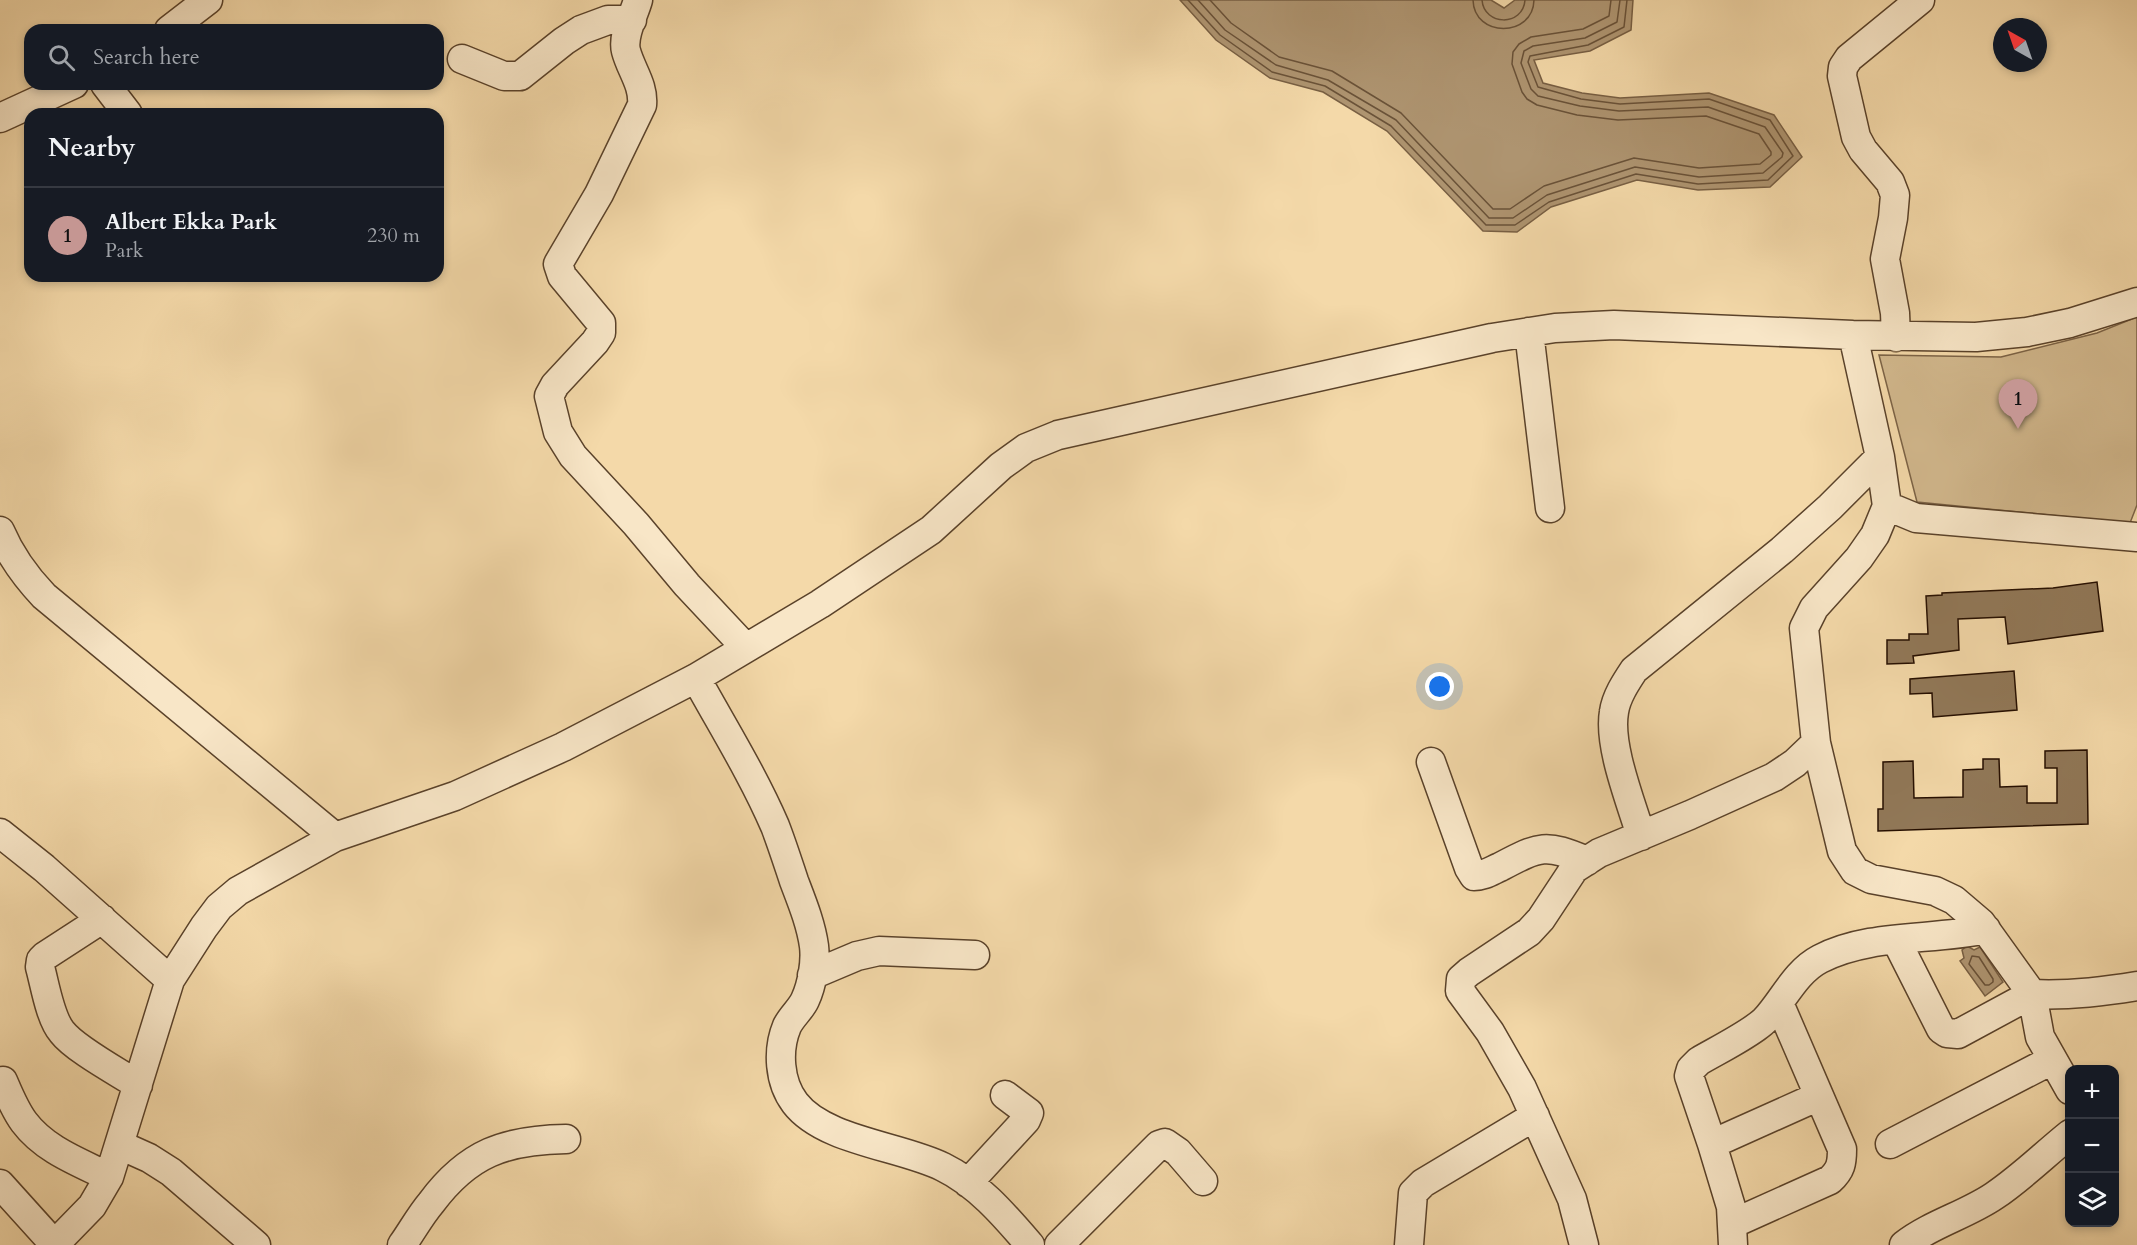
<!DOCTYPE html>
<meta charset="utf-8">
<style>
:root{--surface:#171b24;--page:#20242c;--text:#f1f3f6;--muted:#9ea1a6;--line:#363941;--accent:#c59692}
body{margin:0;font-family:Cardo,serif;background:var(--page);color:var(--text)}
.controls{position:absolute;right:18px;bottom:18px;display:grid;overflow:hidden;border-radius:12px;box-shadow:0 3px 9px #0003}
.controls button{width:54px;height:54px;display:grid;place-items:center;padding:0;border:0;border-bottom:2px solid var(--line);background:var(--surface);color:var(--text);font:30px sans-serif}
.compass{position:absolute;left:1993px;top:18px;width:54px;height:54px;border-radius:50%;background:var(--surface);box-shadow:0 3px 9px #0003;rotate:320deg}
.you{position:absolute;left:1440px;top:687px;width:21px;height:21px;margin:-15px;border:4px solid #fff;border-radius:50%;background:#1a73e8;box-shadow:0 0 0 9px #1a73e833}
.badge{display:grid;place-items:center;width:39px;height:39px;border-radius:50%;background:var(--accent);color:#111;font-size:20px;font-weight:700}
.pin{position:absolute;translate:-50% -50px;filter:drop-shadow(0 2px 3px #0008)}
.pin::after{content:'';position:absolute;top:32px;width:21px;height:18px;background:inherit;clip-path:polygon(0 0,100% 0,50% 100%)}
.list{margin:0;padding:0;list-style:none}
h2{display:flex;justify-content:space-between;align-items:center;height:78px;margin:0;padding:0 24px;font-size:26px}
h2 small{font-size:20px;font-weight:400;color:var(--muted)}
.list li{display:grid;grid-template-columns:39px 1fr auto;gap:18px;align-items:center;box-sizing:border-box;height:96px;padding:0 24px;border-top:2px solid var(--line)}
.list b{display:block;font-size:22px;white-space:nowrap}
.list p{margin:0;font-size:20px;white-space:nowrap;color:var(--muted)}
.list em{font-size:20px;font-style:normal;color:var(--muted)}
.icon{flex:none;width:33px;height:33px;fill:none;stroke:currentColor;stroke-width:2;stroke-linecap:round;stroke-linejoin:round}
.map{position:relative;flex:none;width:2137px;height:1245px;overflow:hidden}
.search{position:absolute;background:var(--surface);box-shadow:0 3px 9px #0003;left:24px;top:24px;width:420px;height:66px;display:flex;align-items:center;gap:15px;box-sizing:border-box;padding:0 21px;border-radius:18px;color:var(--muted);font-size:22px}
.panel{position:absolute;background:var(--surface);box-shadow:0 3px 9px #0003;left:24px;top:108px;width:420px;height:174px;border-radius:18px}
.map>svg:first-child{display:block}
.green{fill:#d1b78c;stroke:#7c6346;stroke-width:1.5}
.water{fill:#ae9470;stroke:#785f43;stroke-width:1.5}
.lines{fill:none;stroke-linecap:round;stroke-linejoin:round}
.shore{stroke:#6a5238;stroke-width:1.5}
.building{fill:#917858;stroke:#260f00;stroke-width:1.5}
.minor-casing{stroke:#5a422a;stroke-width:31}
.minor{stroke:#f8e6c7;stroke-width:28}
</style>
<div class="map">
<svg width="2137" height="1245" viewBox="0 0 2137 1245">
<rect width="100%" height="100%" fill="#f4d9a9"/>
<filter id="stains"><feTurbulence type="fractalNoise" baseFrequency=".00333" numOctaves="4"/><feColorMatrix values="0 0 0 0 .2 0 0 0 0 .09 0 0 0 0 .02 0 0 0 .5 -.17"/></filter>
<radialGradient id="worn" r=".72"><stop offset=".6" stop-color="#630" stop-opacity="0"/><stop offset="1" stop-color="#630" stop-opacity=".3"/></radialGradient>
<path class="green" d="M 2137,317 L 2137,505 L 2130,523 L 1917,502 L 1879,355 L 2001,357 L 2097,333 Z"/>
<path class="water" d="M 1180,0 L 1491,0 L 1504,8 L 1515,0 L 1633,0 L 1631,30 L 1590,51 L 1534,60 L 1543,83 L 1582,93 L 1620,98 L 1709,93 L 1774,115 L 1802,157 L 1770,187 L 1698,190 L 1637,180 L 1551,207 L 1517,232 L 1483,231 L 1387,131 L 1323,92 L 1270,78 L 1216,40 Z
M 1967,946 L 1974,950 L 1980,947 L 2003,982 L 1985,996 L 1960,961 L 1964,958 L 1962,950 Z"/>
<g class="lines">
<path class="shore" d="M 1188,0 L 1220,35 L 1272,72 L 1325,86 L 1391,126 L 1486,225 L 1515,225 L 1549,202 L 1636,174 L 1698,184 L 1768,180 L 1793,156 L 1770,120 L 1709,99 L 1620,104 L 1581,99 L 1538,87 L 1528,62 L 1530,56 L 1588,45 L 1624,27 L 1627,0
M 1198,0 L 1225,30 L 1276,65 L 1328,80 L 1396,120 L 1489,218 L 1513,218 L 1547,195 L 1635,167 L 1699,177 L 1763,173 L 1782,157 L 1783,153 L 1765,127 L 1708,107 L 1619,111 L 1580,106 L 1538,96 L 1531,89 L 1521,63 L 1524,51 L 1533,46 L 1585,38 L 1617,22 L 1620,0
M 1210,0 L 1231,23 L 1279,57 L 1332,71 L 1401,113 L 1493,209 L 1510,209 L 1544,186 L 1634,158 L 1699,168 L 1760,164 L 1771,155 L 1771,152 L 1759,134 L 1706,116 L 1618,120 L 1577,115 L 1537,105 L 1527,99 L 1522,92 L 1512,64 L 1513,52 L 1519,44 L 1531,37 L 1583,29 L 1609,16 L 1611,0
M 1473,0 C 1474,38 1533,38 1534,0
M 1482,0 C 1484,26 1523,27 1525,0
M 1972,956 L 1979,957 L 1993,979 L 1993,982 L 1989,985 L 1985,985 L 1969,964 Z"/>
</g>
<path class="building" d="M 2097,582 L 2103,631 L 2008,644 L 2005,617 L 1958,619 L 1959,650 L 1913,656 L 1914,663 L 1887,664 L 1887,640 L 1909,640 L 1909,634 L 1928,634 L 1926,596 L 1942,595 L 1942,593 L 2053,588 Z
M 2014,671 L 2017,710 L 1933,717 L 1932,693 L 1910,694 L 1910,679 Z
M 2087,750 L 2088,824 L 1878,831 L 1878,809 L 1883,809 L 1883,762 L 1913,761 L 1914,798 L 1963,797 L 1963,770 L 1983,769 L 1983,759 L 1999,759 L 2000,787 L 2027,786 L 2027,803 L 2057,803 L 2057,768 L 2045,768 L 2045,751 Z"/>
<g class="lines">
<defs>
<path id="minor" d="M 638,0 C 634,15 622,35 626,51 C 631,70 644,85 642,105 L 599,194 L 558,264 L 562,276 L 601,323 L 601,333 L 595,342 L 555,385 L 549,396 L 558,432 L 573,456 L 636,524 L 687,585 L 746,648
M 169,30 L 208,0
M 462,59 L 504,76 L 520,76 L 564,41 L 581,30 L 608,20 L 632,20
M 105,84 L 128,114
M 0,118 L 74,84
M 1529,332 L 1550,508
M 1853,335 L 1880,457 L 1887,506 L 1875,535 L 1859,558 L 1814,608 L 1804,628 L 1816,743 L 1842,851 L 1855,871 L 1871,879 L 1935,891 L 1954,900 L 1981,923 L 2032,994 C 2068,996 2101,992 2137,986
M 1896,337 L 1895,313 L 1885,259 L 1893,218 L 1895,195 L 1890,182 L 1863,150 L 1856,137 L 1842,76 L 1843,67 L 1849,58 L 1920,0
M 1887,506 L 1916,518 L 2137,537
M 0,531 C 11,557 25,576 44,596 L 335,837
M 696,678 C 723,727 753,775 775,826 C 782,844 788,863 794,881 C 802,902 811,924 814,946 C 816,962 812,985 805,1000 C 801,1009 792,1016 787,1026 C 777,1050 779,1082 795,1103 C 824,1141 901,1146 943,1167 C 978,1184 1005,1216 1030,1245
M 1431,762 L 1469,868 L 1474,876 C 1484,876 1491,871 1500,867 C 1540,846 1545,843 1587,861
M 0,833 L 44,868 L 170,980
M 1641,836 C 1631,802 1608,746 1614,712 C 1616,697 1626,682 1634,670 L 1782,550 L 1830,507 L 1880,457
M 102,919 L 45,956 L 41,960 L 40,967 C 45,985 50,1018 62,1032 C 75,1049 118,1072 138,1085
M 1896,940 L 1941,1029 L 1947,1033 L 1958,1034 L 2032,994 L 2040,1037 L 2070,1090
M 812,975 L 857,956 L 879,951 L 975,955
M 3,1081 C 9,1095 15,1110 24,1122 C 45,1150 79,1162 109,1177
M 1712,1144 L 1819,1096
M 1890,1144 L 2052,1060
M 120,1145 L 149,1158 L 171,1172 L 256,1245
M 968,1183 L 1026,1120 L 1029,1113 L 1005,1095
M 0,1184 L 55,1245
M 1732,1224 L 1830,1180 C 1841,1170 1842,1163 1842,1149 L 1779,1003
M 54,1245 L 92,1206 L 109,1177 L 170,980 L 204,927 L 219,907 L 238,891 L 335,837 L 455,796 L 563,747 L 696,678 L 820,604 L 931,530 L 1001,466 L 1026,448 L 1058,435 L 1492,338 L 1555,328 L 1614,325 L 1853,335 L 1976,337 L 2027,332 L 2070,323 L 2137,302
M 402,1245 C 412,1231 420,1216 431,1203 C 468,1153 505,1140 566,1139
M 1059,1245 L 1159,1145 L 1165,1143 L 1178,1152 L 1203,1181
M 1409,1245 L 1413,1193 L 1423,1183 L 1535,1116
M 1584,1245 L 1572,1199 L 1522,1088 L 1490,1032 L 1460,991 L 1461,979 L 1469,972 L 1529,932 L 1541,919 L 1574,869 L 1599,853 L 1690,815 L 1774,777 L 1795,763 L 1816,743
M 1733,1245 L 1731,1207 L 1712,1144 L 1689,1076 L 1691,1069 L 1699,1061 C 1716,1051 1752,1033 1765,1020 C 1783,1001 1795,972 1820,959 C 1870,933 1932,941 1986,929
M 1904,1245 C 1931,1224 1966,1215 1994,1196 C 2021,1178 2045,1154 2070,1134"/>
</defs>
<use href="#minor" class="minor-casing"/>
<use href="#minor" class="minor"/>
</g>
<rect width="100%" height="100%" filter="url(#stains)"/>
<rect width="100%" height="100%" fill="url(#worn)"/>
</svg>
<div class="controls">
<button>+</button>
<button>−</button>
<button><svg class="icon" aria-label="layers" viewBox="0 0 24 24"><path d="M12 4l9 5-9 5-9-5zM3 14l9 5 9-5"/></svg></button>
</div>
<svg class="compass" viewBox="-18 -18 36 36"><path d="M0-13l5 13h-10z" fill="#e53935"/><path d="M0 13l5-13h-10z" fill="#9ea1a6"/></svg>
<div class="you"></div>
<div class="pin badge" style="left:2018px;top:429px">1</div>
<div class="search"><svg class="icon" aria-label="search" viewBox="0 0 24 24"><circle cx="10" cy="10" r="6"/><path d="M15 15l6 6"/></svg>Search here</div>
<section class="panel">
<h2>Nearby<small></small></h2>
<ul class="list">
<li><span class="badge">1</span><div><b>Albert Ekka Park</b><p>Park</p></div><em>230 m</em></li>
</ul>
</section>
</div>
